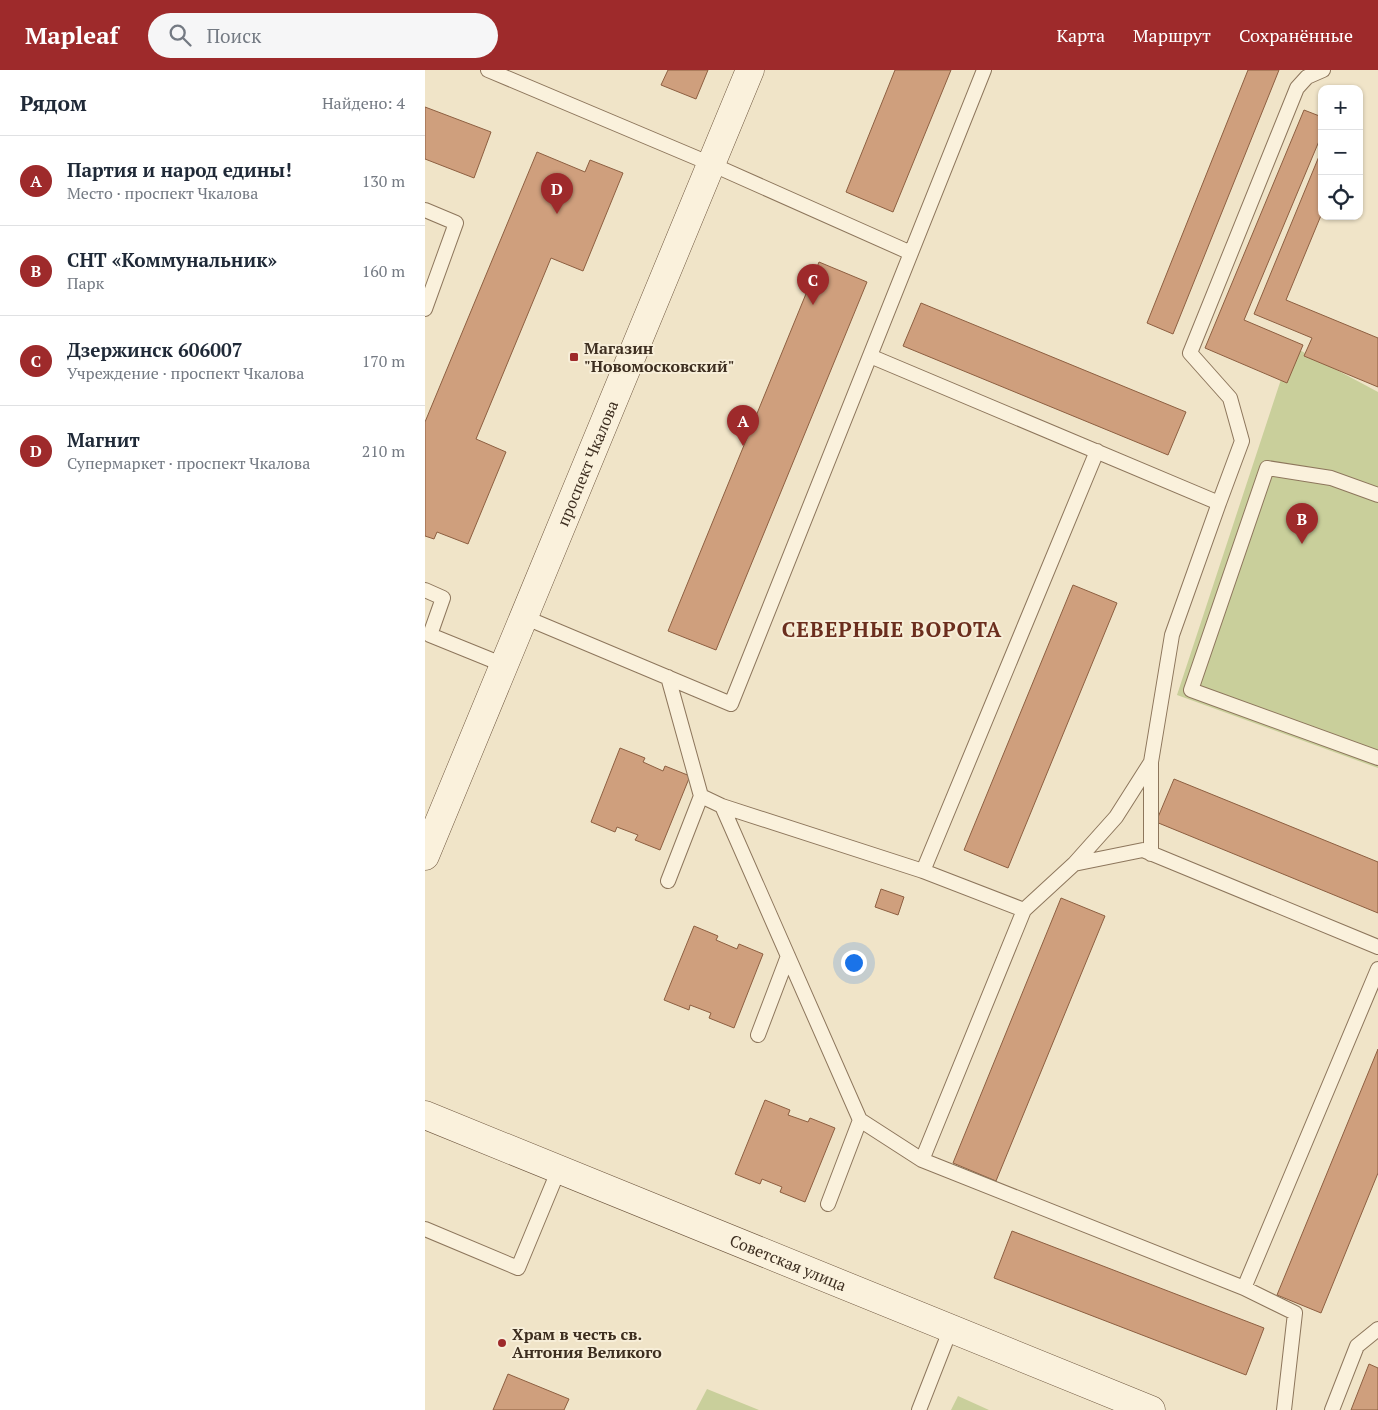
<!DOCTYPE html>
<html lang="ru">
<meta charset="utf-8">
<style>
:root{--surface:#fff;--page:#f6f6f7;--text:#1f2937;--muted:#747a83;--line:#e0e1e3;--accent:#9e2a2b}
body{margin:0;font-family:"PT Serif",serif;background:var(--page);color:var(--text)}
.controls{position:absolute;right:15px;top:15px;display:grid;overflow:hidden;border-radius:10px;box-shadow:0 1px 4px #0004}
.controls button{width:45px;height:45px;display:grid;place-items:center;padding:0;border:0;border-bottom:1px solid var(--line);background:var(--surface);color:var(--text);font:25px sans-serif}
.you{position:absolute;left:428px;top:892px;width:18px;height:18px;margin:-12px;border:4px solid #fff;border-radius:50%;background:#1a73e8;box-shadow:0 0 0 8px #1a73e833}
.badge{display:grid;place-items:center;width:32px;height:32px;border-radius:50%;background:var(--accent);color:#fff;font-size:16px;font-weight:700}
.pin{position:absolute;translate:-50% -41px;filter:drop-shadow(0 1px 2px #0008)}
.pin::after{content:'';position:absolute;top:26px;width:18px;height:15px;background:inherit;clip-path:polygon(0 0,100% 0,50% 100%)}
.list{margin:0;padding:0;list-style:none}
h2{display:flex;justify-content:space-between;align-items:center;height:65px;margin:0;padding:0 20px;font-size:21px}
h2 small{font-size:16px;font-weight:400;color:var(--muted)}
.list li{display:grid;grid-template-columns:32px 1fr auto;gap:15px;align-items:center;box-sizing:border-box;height:90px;padding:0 20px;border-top:1px solid var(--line)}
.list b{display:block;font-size:19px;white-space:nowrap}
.list p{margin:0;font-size:16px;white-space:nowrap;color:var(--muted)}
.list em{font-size:16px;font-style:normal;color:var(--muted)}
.icon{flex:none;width:28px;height:28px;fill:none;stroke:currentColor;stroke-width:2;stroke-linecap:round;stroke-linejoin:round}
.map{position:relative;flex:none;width:953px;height:1340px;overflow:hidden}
header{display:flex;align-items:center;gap:30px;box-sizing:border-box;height:70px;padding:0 25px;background:var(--accent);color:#fff}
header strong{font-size:24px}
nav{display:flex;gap:28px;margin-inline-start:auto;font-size:18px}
.search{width:350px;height:45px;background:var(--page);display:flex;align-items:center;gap:12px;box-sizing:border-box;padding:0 18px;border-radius:28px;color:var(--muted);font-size:19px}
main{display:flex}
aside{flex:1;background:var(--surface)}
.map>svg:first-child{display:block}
.green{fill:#c9cf9b}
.building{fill:#cf9f7d;stroke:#8d5f41}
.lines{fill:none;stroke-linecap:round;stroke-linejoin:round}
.lane-casing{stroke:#8d765c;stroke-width:16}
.secondary-casing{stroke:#6f573f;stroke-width:29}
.lane{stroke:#faf1dc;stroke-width:14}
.secondary{stroke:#faf1dc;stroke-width:28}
.poi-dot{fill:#9e2a2b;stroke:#f7eed8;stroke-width:2}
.labels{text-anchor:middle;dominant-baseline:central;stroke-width:4;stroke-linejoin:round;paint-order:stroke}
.poi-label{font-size:16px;font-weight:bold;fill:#3d2e20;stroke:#f7eed8;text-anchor:start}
.street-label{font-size:16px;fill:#3d2e20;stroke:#f7eed8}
.district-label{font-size:21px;font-weight:bold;letter-spacing:1px;fill:#6b2e1e;stroke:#f7eed8}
</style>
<header>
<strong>Mapleaf</strong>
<div class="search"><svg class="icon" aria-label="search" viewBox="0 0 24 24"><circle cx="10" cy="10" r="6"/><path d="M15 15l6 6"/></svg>Поиск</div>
<nav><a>Карта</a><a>Маршрут</a><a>Сохранённые</a></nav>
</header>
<main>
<aside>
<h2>Рядом<small>Найдено: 4</small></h2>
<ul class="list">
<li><span class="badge">A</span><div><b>Партия и народ едины!</b><p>Место · проспект Чкалова</p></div><em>130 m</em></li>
<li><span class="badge">B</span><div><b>СНТ «Коммунальник»</b><p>Парк</p></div><em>160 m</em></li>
<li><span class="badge">C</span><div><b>Дзержинск 606007</b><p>Учреждение · проспект Чкалова</p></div><em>170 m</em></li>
<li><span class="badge">D</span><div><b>Магнит</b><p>Супермаркет · проспект Чкалова</p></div><em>210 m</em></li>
</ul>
</aside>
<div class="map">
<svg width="953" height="1340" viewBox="0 0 953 1340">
<rect width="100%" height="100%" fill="#f0e4c8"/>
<path class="green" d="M 867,276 L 953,322 L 953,698 L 752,625 Z
M 282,1319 L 334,1340 L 271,1340 Z
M 533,1326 L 564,1340 L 526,1340 Z"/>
<path class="building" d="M 243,0 L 283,0 L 271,29 L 236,15 Z
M 470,0 L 526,0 L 468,142 L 421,122 Z
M 823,0 L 854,0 L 748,264 L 722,253 Z
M 0,37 L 66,62 L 49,108 L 0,89 Z
M 879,40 L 897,47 L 897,64 L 819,250 L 878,275 L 862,313 L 780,278 Z
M 897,79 L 897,143 L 861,230 L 953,268 L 953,317 L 879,286 L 887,268 L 829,244 Z
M 112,82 L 160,102 L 165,90 L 198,103 L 158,201 L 126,188 L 51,369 L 81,382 L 43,474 L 12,462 L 9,469 L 0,466 L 0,352 Z
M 394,192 L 442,212 L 291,580 L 243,561 Z
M 496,233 L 761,342 L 743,385 L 478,276 Z
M 648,515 L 692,533 L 583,798 L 539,780 Z
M 195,678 L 220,688 L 218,692 L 238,701 L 240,696 L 265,706 L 235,780 L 210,770 L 213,765 L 192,757 L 190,762 L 166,752 Z
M 749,709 L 953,792 L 953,843 L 731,752 Z
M 456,819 L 479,827 L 473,845 L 450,837 Z
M 636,828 L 680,846 L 571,1111 L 528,1093 Z
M 269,856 L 293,866 L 291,870 L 312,879 L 314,874 L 338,884 L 309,958 L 284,948 L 286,943 L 265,935 L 264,940 L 239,930 Z
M 953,979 L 953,1103 L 896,1243 L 852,1225 Z
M 340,1030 L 365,1040 L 363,1045 L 383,1052 L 385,1048 L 410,1058 L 380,1132 L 355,1122 L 357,1117 L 337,1109 L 335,1114 L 310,1104 Z
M 587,1161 L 839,1258 L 821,1305 L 569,1208 Z
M 944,1294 L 953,1298 L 953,1340 L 926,1340 Z
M 83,1304 L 144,1329 L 139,1340 L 68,1340 Z"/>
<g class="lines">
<defs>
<path id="lane" d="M 63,0 L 286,94 L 486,183
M 0,140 L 31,153 L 0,239
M 445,286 L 794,433 L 747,565 L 726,692 L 691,747 L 649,794
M 953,425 L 906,408 L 842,398 L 766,620 L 953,688
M 794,433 L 817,371 L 805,328 L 765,283 L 872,18 L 882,7 L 898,0
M 0,520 L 18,528 L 5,565 L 79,595
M 99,547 L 306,634 L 559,0
M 243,607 L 276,726 L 297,736 L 435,1050 L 497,1090 L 819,1218 L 870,1243 L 859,1340
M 297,736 L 498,801 L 599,840 L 497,1090
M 726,784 L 726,693
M 498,801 L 672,381
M 243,811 L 276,726
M 599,840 L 649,794 L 718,780 L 953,877
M 333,965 L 363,886
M 403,1134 L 435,1050
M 0,1159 L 93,1198 L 134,1099
M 819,1218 L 953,899
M 494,1340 L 526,1258
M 907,1340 L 932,1276 L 953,1259"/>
<g id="secondary">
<path id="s1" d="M 0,786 L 325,0"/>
<path id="s2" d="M 0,1045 L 726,1340"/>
</g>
</defs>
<use href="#lane" class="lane-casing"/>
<use href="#secondary" class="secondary-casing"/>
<use href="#lane" class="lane"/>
<use href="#secondary" class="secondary"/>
</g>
<g class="poi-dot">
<rect x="144" y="282" width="10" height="10" rx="2.5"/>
<circle cx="77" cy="1273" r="5"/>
</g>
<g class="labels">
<g class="poi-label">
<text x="159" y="278">Магазин<tspan x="159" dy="18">"Новомосковский"</tspan></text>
<text x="87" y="1264">Храм в честь св.<tspan x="87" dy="18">Антония Великого</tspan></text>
</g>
<g class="street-label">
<text stroke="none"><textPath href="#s1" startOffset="425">проспект Чкалова</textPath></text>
<text stroke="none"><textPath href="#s2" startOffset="392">Советская улица</textPath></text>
</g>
<g class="district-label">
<text x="467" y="559">СЕВЕРНЫЕ ВОРОТА</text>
</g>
</g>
</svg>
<div class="controls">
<button>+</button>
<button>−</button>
<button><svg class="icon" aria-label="locate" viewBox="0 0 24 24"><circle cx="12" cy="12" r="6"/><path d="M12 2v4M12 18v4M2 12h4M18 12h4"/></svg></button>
</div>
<div class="you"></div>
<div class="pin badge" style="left:318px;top:376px">A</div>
<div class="pin badge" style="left:877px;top:474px">B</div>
<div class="pin badge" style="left:388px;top:235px">C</div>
<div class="pin badge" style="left:132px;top:144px">D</div>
</div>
</main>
